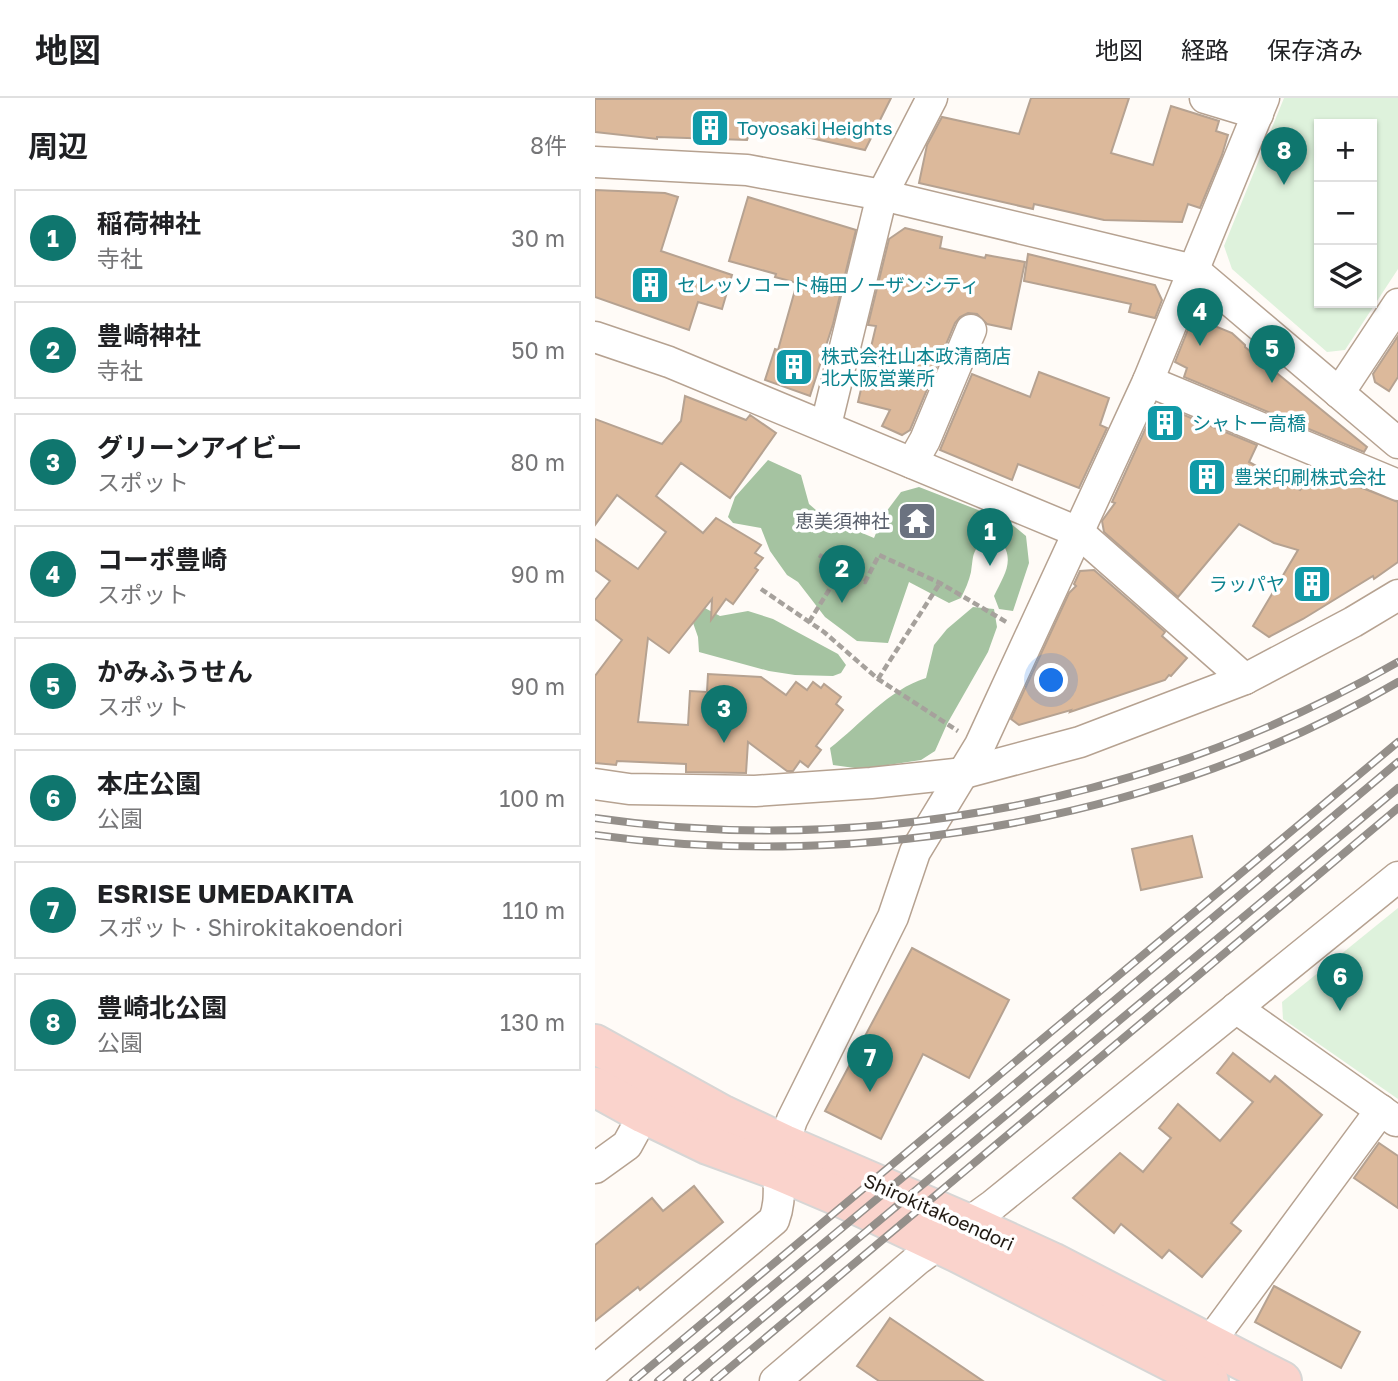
<!DOCTYPE html>
<html lang="ja">
<meta charset="utf-8">
<style>
:root{--surface:#fff;--page:#f6f6f6;--text:#202124;--muted:#757577;--line:#e0e0e0;--accent:#0f766e}
body{margin:0;font-family:"Golos Text","Noto Sans JP",sans-serif;background:var(--page);color:var(--text)}
.controls{position:absolute;right:21px;top:21px;display:grid;overflow:hidden;border-radius:0px;box-shadow:0 2px 5px #0004}
.controls button{width:63px;height:63px;display:grid;place-items:center;padding:0;border:0;border-bottom:2px solid var(--line);background:var(--surface);color:var(--text);font:35px sans-serif}
.you{position:absolute;left:457px;top:583px;width:24px;height:24px;margin:-18px;border:5px solid #fff;border-radius:50%;background:#1a73e8;box-shadow:0 0 0 10px #1a73e833}
.badge{display:grid;place-items:center;width:46px;height:46px;border-radius:50%;background:var(--accent);color:#fff;font-size:23px;font-weight:700}
.pin{position:absolute;translate:-50% -58px;filter:drop-shadow(0 2px 4px #0008)}
.pin::after{content:'';position:absolute;top:37px;width:24px;height:21px;background:inherit;clip-path:polygon(0 0,100% 0,50% 100%)}
.list{margin:0;padding:0;list-style:none}
h2{display:flex;justify-content:space-between;align-items:center;height:91px;margin:0;padding:0 28px;font-size:30px}
h2 small{font-size:23px;font-weight:400;color:var(--muted)}
.list li{display:grid;grid-template-columns:46px 1fr auto;gap:21px;align-items:center;box-sizing:border-box;height:98px;margin:0 14px 14px;padding:0 14px;border:2px solid var(--line);border-radius:0px}
.list b{display:block;font-size:26px;white-space:nowrap}
.list p{margin:0;font-size:23px;white-space:nowrap;color:var(--muted)}
.list em{font-size:23px;font-style:normal;color:var(--muted)}
.icon{flex:none;width:38px;height:38px;fill:none;stroke:currentColor;stroke-width:2;stroke-linecap:round;stroke-linejoin:round}
.map{position:relative;flex:none;width:803px;height:1283px;overflow:hidden}
header{display:flex;align-items:center;gap:42px;box-sizing:border-box;height:98px;padding:0 35px;background:var(--surface);border-bottom:2px solid var(--line)}
header strong{font-size:33px}
nav{display:flex;gap:38px;margin-inline-start:auto;font-size:24px}
main{display:flex}
aside{flex:1;background:var(--surface)}
.map>svg:first-child{display:block}
.green{fill:#def2dc;fill-rule:evenodd}
.forest{fill:#a5c3a1}
.building{fill:#dcb99b;stroke:#b6a291;stroke-width:2}
.lines{fill:none;stroke-linecap:round;stroke-linejoin:round}
.minor-casing{stroke:#b6a291;stroke-width:33}
.major-casing{stroke:#d7d6d5;stroke-width:42}
.path{stroke:#a6a19c;stroke-width:4.5;stroke-dasharray:7 3.5;stroke-linecap:butt}
.minor{stroke:#fff;stroke-width:30}
.major{stroke:#fad3cc;stroke-width:38}
.rail-casing{stroke:#948f8a;stroke-width:8}
.rail{stroke:#fff;stroke-width:5;stroke-dasharray:16;stroke-linecap:butt}
.labels{text-anchor:middle;stroke-width:7;stroke-linejoin:round;paint-order:stroke}
.culture-label{font-size:19px;fill:#0d838f;stroke:#fff;text-anchor:start}
.worship-label{font-size:19px;fill:#5b616d;stroke:#fff;text-anchor:end}
.street-label{font-size:19px;fill:#211a13;stroke:#fff}
</style>
<header>
<strong>地図</strong>
<nav><a>地図</a><a>経路</a><a>保存済み</a></nav>
</header>
<main>
<aside>
<h2>周辺<small>8件</small></h2>
<ul class="list">
<li><span class="badge">1</span><div><b>稲荷神社</b><p>寺社</p></div><em>30 m</em></li>
<li><span class="badge">2</span><div><b>豊崎神社</b><p>寺社</p></div><em>50 m</em></li>
<li><span class="badge">3</span><div><b>グリーンアイビー</b><p>スポット</p></div><em>80 m</em></li>
<li><span class="badge">4</span><div><b>コーポ豊崎</b><p>スポット</p></div><em>90 m</em></li>
<li><span class="badge">5</span><div><b>かみふうせん</b><p>スポット</p></div><em>90 m</em></li>
<li><span class="badge">6</span><div><b>本庄公園</b><p>公園</p></div><em>100 m</em></li>
<li><span class="badge">7</span><div><b>ESRISE UMEDAKITA</b><p>スポット · Shirokitakoendori</p></div><em>110 m</em></li>
<li><span class="badge">8</span><div><b>豊崎北公園</b><p>公園</p></div><em>130 m</em></li>
</ul>
</aside>
<div class="map">
<svg width="803" height="1283" viewBox="0 0 803 1283">
<rect width="100%" height="100%" fill="#fffbf7"/>
<!-- green -->
<g class="green">
<path d="M689 0H803V171L750 252 732 254 637 171 629 148ZM777 26V205H724V26Z"/>
<path d="M803 810V1001L688 921 687 904Z"/>
</g>
<!-- forest -->
<g class="forest">
<path d="M173 362 206 377 214 406 229 419 279 440 288 418 306 394 324 389 414 424 431 438 434 465 418 513 404 511 399 498C409 477 421 462 405 442L393 441C376 452 379 456 376 474 374 483 370 492 366 500L354 505 314 484 293 545 262 543 230 519 203 484 192 477 175 453 166 430 138 425 133 419 140 399Z"/>
<path d="M56 453 71 460 104 507 125 518 153 513 178 521 243 556 251 567 246 575 238 578 200 577 174 573 104 554 103 539 97 522 43 473Z"/>
<path d="M378 509 399 511 402 529 393 554 352 626 340 653 326 662 267 671 238 667 235 650C266 626 293 592 331 580L339 547 352 531Z"/>
</g>
<!-- building -->
<g class="building">
<path d="M296 0 270 52 157 27 152 42 62 39V41L0 34V1Z"/>
<path d="M436 0H534L516 55 558 67 576 8 624 23 621 33 633 37 627 57 605 110 593 106 587 124 509 122 439 106 438 111 324 85 332 47 347 19 424 36Z"/>
<path d="M0 92 70 95 83 99 66 153 137 177 127 211 103 204 94 232 0 199Z"/>
<path d="M153 99 261 132 238 226 215 298 170 282 180 251 183 252 202 185 180 179 181 176 134 163Z"/>
<path d="M310 130 347 139 345 150 390 160 391 157 430 164 416 231 392 226 382 216 373 215 365 219 360 225 315 332 307 337 287 328 295 312 263 304 281 228 273 227 294 141Z"/>
<path d="M433 156 560 187 567 202 560 220 534 214 536 206 429 183Z"/>
<path d="M598 219 637 235 650 247V249L772 349 769 354 589 279 592 270 580 264Z"/>
<path d="M803 238V279L794 293 780 284 778 276Z"/>
<path d="M444 274 514 300 505 327 512 330 484 390 423 366 417 382 345 352 377 276 435 299Z"/>
<path d="M90 298 151 322 155 317 181 335 135 400 86 365 61 398 108 435 121 420 166 447 160 455 168 460 160 470 163 472 138 506 131 501 116 522 117 501 74 555 53 540 43 624 93 627 95 593 112 594 113 576 166 579 191 597 201 584 212 592 218 584 226 590 229 586 246 599 241 606 248 612 221 648 226 652 213 669 205 663 198 673H192L153 644 151 675 91 674V666L22 663 21 667 0 665V578L27 542 0 521V502L15 483 0 472V441L43 471 71 434 22 397 0 427V321L67 346 86 323Z"/>
<path d="M572 310 662 347 654 364 705 392 719 371 803 404V464L779 481 778 478 708 521 674 539 658 528 703 452 679 445 644 426 583 499 509 434 507 423 520 405 517 404 558 314Z"/>
<path d="M499 472 570 534 567 538 592 560 576 578 574 577 570 582 475 614 476 612 424 627 416 621 474 495 481 488 479 486 485 473Z"/>
<path d="M597 738 607 779 546 792 537 751Z"/>
<path d="M317 850 414 902 374 980 328 956 286 1041 230 1013Z"/>
<path d="M638 955 675 984 680 978 727 1017 636 1125 646 1133 607 1179 574 1152 567 1160 526 1126 519 1135 478 1100 525 1055 548 1074 576 1040 564 1030 583 1006 625 1043 658 1004 622 975Z"/>
<path d="M784 1045 803 1058V1110L759 1080Z"/>
<path d="M99 1088 128 1124 45 1192 43 1189 0 1223V1147L57 1100 68 1113Z"/>
<path d="M679 1188 765 1234 746 1270 660 1224Z"/>
<path d="M295 1220 388 1283H284L262 1268Z"/>
</g>
<g class="lines">
<!-- minor casing -->
<g class="minor-casing">
<g id="minor">
<path d="M610 0 663 16"/>
<path d="M0 64 152 72 287 97 599 172 803 345"/>
<path d="M0 239 74 264 483 434 650 581"/>
<path d="M553 283 803 387"/>
<path d="M744 295 803 206"/>
<path d="M231 327 287 97 337 0"/>
<path d="M317 365 330 342 376 232"/>
<path d="M0 686 34 691 160 693 276 685 369 675 485 644 650 581 758 524 803 497"/>
<path d="M641 910 801 1023"/>
<path d="M0 1070 32 1047 49 1016"/>
<path d="M614 1245 786 1012"/>
<path d="M0 1272 179 1122C186 1103 183 1091 184 1072 186 1054 191 1039 197 1022L298 819 320 754 385 647 553 283 669 0"/>
<path d="M180 1283 322 1162 398 1107 803 779"/>
</g>
</g>
<!-- major casing -->
<g class="major-casing">
<g id="major">
<path d="M0 946 128 1017 189 1046 374 1126 457 1164 687 1283"/>
<path d="M0 989 49 1016 113 1047 184 1073 245 1099 363 1155 614 1283"/>
</g>
</g>
<!-- path -->
<g class="path">
<path d="M224 457 270 484 284 457 345 485 413 525"/>
<path d="M166 491 229 534 283 581 363 633"/>
<path d="M214 524 247 471"/>
<path d="M283 581 345 485"/>
</g>
<!-- minor -->
<use href="#minor" class="minor"/>
<!-- major -->
<use href="#major" class="major"/>
<!-- rail casing -->
<g class="rail-casing">
<g id="rail">
<path d="M0 720C276 760 562 702 803 564"/>
<path d="M0 737C268 774 569 721 803 584"/>
<path d="M38 1283 803 644"/>
<path d="M63 1283 414 991 803 664"/>
<path d="M92 1283 803 690"/>
<path d="M119 1283 803 710"/>
</g>
</g>
<!-- rail -->
<use href="#rail" class="rail"/>
</g>
<!-- icons -->
<defs>
<g id="building-square" transform="scale(2.0125)"><rect x="-9" y="-9" width="18" height="18" rx="4" fill="#0f9aa8" stroke="#fff"/><path d="M-4-6H4V6H1V3H-1V6H-4ZM-2.5-4.3h1.7v1.8h-1.7ZM.8-4.3h1.7v1.8H.8ZM-2.5-1h1.7V.8h-1.7ZM.8-1h1.7V.8H.8Z" fill="#fff"/></g>
<g id="temple-square" transform="scale(2.0125)"><rect x="-9" y="-9" width="18" height="18" rx="4" fill="#6b7280" stroke="#fff"/><path d="M0-6L5-2H3V0L6.5 2.5H4V6H1.5V3h-3V6H-4V2.5H-6.5L-3 0V-2H-5Z" fill="#fff"/></g>
</defs>
<g fill-rule="evenodd">
<use href="#building-square" x="115" y="30"/>
<use href="#building-square" x="55" y="187"/>
<use href="#building-square" x="199" y="269"/>
<use href="#building-square" x="570" y="325"/>
<use href="#building-square" x="612" y="379"/>
<use href="#temple-square" x="322" y="423"/>
<use href="#building-square" x="717" y="486"/>
</g>
<g class="labels">
<!-- culture labels -->
<g class="culture-label">
<text x="142" y="37">Toyosaki Heights</text>
<text x="82" y="194">セレッソコート梅田ノーザンシティ</text>
<text x="226" y="265">株式会社山本政清商店<tspan x="226" dy="22">北大阪営業所</tspan></text>
<text x="597" y="332">シャトー高橋</text>
<text x="639" y="386">豊栄印刷株式会社</text>
<text x="690" y="493" text-anchor="end">ラッパヤ</text>
</g>
<!-- worship labels -->
<g class="worship-label">
<text x="295" y="430">恵美須神社</text>
</g>
<!-- street labels -->
<g class="street-label">
<text transform="translate(344 1114) rotate(24)" y="7">Shirokitakoendori</text>
</g>
</g>
</svg>
<div class="controls">
<button>+</button>
<button>−</button>
<button><svg class="icon" aria-label="layers" viewBox="0 0 24 24"><path d="M12 4l9 5-9 5-9-5zM3 14l9 5 9-5"/></svg></button>
</div>
<div class="you"></div>
<div class="pin badge" style="left:395px;top:468px">1</div>
<div class="pin badge" style="left:247px;top:505px">2</div>
<div class="pin badge" style="left:129px;top:645px">3</div>
<div class="pin badge" style="left:605px;top:248px">4</div>
<div class="pin badge" style="left:677px;top:285px">5</div>
<div class="pin badge" style="left:745px;top:913px">6</div>
<div class="pin badge" style="left:275px;top:994px">7</div>
<div class="pin badge" style="left:689px;top:87px">8</div>
</div>
</main>
